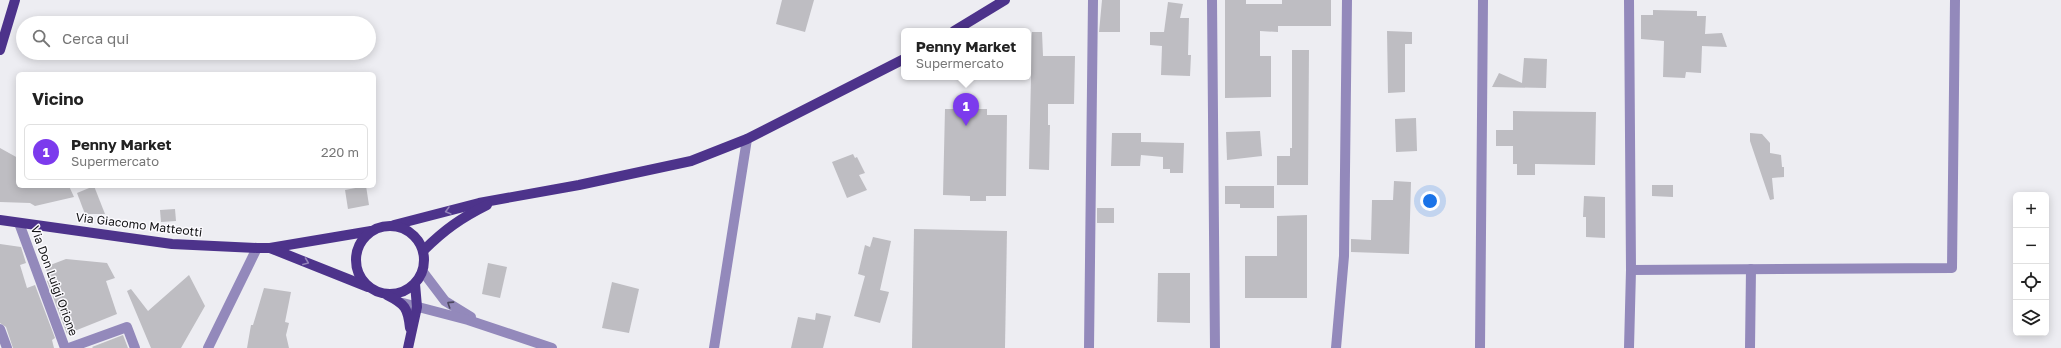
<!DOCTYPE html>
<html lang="it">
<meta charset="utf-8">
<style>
:root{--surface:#fff;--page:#f2f2f2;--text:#222;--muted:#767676;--line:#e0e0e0;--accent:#7c3aed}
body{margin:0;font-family:"Golos Text",sans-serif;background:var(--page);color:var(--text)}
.controls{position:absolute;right:12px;bottom:12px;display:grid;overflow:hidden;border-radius:6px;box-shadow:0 2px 10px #0003}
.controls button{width:36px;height:36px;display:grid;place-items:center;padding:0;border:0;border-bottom:1px solid var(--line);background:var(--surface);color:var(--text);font:20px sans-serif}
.you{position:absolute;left:1430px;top:201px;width:14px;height:14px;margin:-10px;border:3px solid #fff;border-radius:50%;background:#1a73e8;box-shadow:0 0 0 6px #1a73e833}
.badge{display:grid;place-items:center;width:26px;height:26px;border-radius:50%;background:var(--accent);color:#fff;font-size:13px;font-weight:700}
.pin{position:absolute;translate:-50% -33px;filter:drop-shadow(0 1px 2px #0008)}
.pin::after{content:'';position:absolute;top:21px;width:14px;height:12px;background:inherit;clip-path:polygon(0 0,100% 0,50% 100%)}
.popup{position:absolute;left:901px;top:28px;width:130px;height:52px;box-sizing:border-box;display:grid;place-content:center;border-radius:6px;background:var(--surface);filter:drop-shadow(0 1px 3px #0005);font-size:13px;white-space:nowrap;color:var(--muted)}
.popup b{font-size:15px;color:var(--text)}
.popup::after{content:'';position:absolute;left:50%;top:100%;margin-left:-8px;border:8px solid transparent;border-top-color:var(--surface)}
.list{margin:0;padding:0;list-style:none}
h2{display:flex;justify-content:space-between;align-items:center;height:52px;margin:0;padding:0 16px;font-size:17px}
h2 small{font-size:13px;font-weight:400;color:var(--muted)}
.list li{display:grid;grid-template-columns:26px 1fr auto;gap:12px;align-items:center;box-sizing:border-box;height:56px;margin:0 8px 8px;padding:0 8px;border:1px solid var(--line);border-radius:6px}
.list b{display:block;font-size:15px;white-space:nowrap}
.list p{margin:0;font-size:13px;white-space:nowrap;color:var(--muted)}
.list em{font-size:13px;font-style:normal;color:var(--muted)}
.icon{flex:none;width:22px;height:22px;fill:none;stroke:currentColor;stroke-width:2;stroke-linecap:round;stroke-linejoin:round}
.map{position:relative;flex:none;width:2061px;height:348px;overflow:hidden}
.search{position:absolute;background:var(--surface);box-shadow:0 2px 10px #0003;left:16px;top:16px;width:360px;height:44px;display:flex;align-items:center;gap:10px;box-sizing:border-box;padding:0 14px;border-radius:22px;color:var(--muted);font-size:15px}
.panel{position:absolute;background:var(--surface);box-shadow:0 2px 10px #0003;left:16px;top:72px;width:360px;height:116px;border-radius:6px}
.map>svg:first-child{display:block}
.building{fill:#bebdc2}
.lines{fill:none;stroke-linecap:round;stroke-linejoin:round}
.minor{stroke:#9389bb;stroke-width:10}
.major{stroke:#4d338b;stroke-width:10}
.oneway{stroke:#9383b9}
.oneway2{stroke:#4d4860}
.labels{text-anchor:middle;stroke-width:3;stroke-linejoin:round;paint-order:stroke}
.street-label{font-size:12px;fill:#131315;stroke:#fbfafe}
</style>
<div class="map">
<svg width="2061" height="348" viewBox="0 0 2061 348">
<rect width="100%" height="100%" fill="#ededf2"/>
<!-- building -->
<g class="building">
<path d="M782 0H814L805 32 776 24Z"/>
<path d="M1102 0H1120V32H1099Z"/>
<path d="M1225 0H1246V4H1282V0H1331V26H1278V32L1260 31V56H1271V97L1225 98Z"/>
<path d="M1168 2 1183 4 1180 18H1189L1188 55H1191L1190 76 1161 75 1162 46 1150 45V32H1164Z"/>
<path d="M1653 10 1697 11V16H1706L1705 34 1722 33 1727 47 1702 46 1701 73 1686 72 1685 78 1663 77 1664 41 1641 39V15H1653Z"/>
<path d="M1387 31 1412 32V44H1405V92L1388 93Z"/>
<path d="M1032 32H1042L1043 56H1075L1074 104H1048V125H1050L1049 170 1029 169Z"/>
<path d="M1292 50H1309L1308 185H1277V156H1290V148H1292Z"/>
<path d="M1524 58 1547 59 1546 88 1492 87 1499 73 1522 83Z"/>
<path d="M945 109H987V115H1007L1006 196H986V201H970V196L943 195Z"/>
<path d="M1513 111 1596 112 1595 165 1535 164V175H1517V164H1513V146H1496V130H1513Z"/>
<path d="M1416 118 1417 151 1396 152 1395 119Z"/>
<path d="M1260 131 1262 156 1227 160 1226 132Z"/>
<path d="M1112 133H1141V142L1184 143 1183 173H1170V169H1163V157L1141 155 1140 166H1111Z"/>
<path d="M1750 133 1762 134 1770 143V153L1781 155 1782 167H1784V177L1772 178 1774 199 1770 200 1750 141Z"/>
<path d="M0 148 18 158V186H69L74 197 35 206 30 203 0 202Z"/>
<path d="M853 154 855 158 857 157 865 173 859 175 867 190 847 198 832 162Z"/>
<path d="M1394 181 1411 182 1409 254 1351 252V239L1371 240 1372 200H1393Z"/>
<path d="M1652 185H1673V197L1652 196Z"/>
<path d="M94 186 105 214H85L77 193Z"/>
<path d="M366 186 369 205 348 209 345 190Z"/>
<path d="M1225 186H1274V208H1240V204H1225Z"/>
<path d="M1584 196 1605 197V238L1586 237V217H1583Z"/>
<rect x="1097" y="208" width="17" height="15"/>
<path d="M175 209 176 221 161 222 160 210Z"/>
<path d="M1307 215V298H1245V256H1277V216Z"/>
<path d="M914 229 1007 231 1005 348H912Z"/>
<path d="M873 237 891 241 880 290 889 292 880 323 854 316 865 276 858 274 865 245 870 247Z"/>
<path d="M0 244 21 247 26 263 20 265 27 288 35 285 55 338 52 340 54 348H13L6 327 0 323Z"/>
<path d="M66 259 107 263 115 278 106 281 117 314 67 334 47 281 50 280 45 267Z"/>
<path d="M488 263 507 267 500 298 482 294Z"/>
<path d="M1158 273H1190V323L1157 322Z"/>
<path d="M189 275 205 306 181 348H151L127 291 131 289 148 311Z"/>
<path d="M612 282 639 289 629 333 602 328Z"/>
<path d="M264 288 291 292 285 322 289 323 286 335 289 348H247L251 325H253Z"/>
<path d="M816 313 831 316 823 348H791L798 317 815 320Z"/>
<path d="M123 335 128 348H93L92 347Z"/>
</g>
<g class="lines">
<!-- minor -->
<g class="minor">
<path d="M1212 0 1215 348"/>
<path d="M1629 0 1631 270 1629 348"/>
<path d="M19 223 65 348"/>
<path d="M1631 270 1952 268 1955 0"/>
<path d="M423 272 445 301 471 317"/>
<path d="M403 303 468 320 552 348"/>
<path d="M0 329 7 348"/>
<path d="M69 348 127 327 135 348"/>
<path d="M208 348 257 248"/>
<path d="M714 348 747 139"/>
<path d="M1089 348 1093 0"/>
<path d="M1336 348 1344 256 1347 0"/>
<path d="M1480 348 1483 0"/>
<path d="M1750 348 1751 269"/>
</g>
<!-- major -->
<g class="major">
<path d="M954 31 1005 0"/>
<path d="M0 50 15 0"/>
<path d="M0 220 172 244 257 248H270L371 231"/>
<path d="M394 225 479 203 579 185 691 161 747 139 904 59"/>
<circle cx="390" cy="260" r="34"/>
<path d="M270 248 368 287"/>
<path d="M424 250C444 230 461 218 487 205"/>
<path d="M387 295C405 304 408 308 410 328"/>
<path d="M408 348 417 307 415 284"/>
</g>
</g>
<!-- one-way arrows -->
<defs><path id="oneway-chevron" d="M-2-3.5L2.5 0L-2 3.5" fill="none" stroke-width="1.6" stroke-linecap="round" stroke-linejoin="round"/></defs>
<g class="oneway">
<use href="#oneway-chevron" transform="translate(448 211) rotate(165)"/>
<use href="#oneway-chevron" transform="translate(306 262) rotate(22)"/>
</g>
<use class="oneway2" href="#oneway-chevron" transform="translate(450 304) rotate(-147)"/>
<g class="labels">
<!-- street labels -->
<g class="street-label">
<text transform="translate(139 225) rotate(7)" y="4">Via Giacomo Matteotti</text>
<text transform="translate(54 281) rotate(70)" y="4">Via Don Luigi Orione</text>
</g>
</g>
</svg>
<div class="controls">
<button>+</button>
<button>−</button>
<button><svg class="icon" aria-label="locate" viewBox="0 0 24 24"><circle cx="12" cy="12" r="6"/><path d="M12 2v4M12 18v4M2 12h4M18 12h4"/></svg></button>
<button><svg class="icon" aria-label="layers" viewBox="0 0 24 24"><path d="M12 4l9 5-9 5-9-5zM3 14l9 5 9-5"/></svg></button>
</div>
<div class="you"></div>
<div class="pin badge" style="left:966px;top:126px">1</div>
<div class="popup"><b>Penny Market</b>Supermercato</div>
<div class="search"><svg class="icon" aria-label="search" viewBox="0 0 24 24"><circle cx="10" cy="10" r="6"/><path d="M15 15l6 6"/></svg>Cerca qui</div>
<section class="panel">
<h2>Vicino<small></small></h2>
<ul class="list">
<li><span class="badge">1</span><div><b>Penny Market</b><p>Supermercato</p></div><em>220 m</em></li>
</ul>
</section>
</div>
